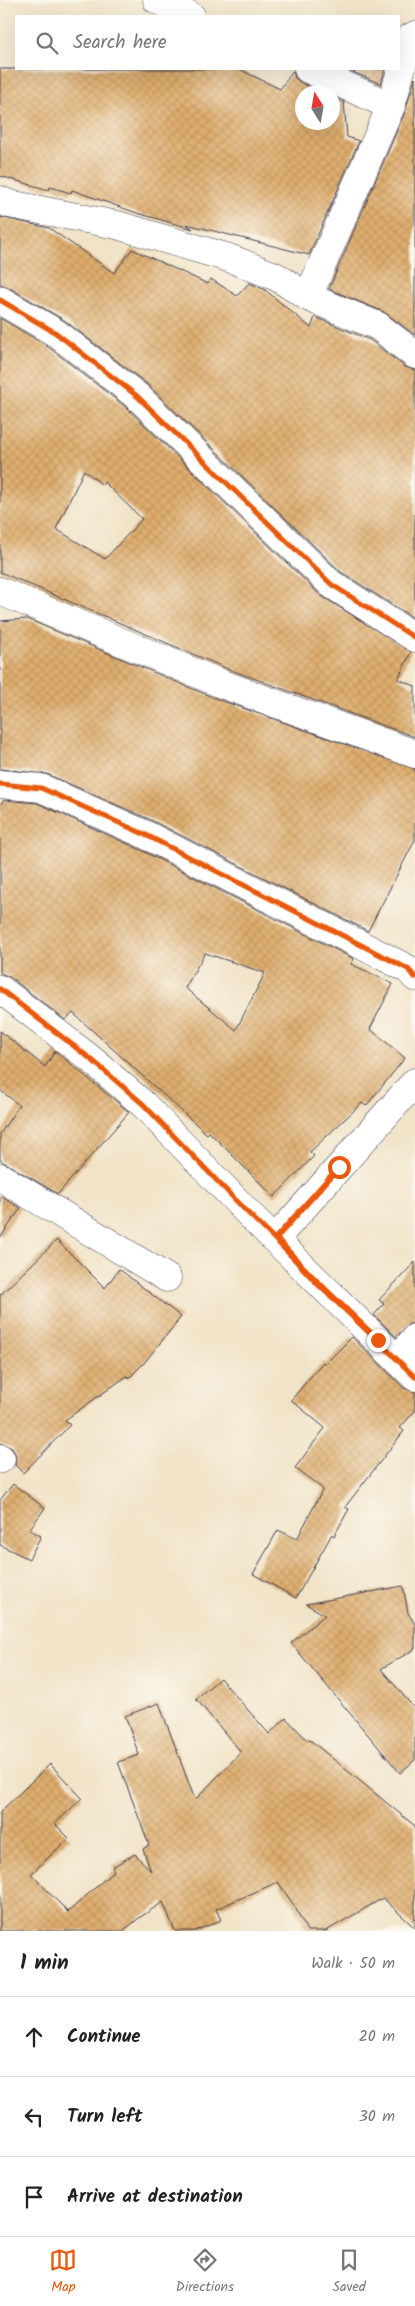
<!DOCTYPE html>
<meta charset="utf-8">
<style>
:root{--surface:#fff;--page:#f6f6f6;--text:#222;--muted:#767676;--line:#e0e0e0;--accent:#ea580c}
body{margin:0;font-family:Kalam,sans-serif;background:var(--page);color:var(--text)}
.compass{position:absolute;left:295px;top:85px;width:45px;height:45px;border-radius:50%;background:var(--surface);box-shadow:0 5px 20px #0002;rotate:349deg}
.stop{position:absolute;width:15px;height:15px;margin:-11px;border:4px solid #ea580c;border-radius:50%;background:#fff}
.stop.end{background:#ea580c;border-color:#fff;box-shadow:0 1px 5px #0008}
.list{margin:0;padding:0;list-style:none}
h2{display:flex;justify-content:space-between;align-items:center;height:65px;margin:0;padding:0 20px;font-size:21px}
h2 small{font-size:16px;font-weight:400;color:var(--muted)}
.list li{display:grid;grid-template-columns:32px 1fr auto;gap:15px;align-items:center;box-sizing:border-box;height:80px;padding:0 20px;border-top:1px solid var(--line)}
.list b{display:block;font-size:19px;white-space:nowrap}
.list em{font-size:16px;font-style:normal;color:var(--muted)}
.icon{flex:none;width:28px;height:28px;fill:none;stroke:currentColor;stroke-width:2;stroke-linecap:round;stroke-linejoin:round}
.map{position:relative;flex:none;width:415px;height:1931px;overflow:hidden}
.search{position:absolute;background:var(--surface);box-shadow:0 5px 20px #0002;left:15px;right:15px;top:15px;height:55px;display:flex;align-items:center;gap:12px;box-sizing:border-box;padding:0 18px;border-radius:0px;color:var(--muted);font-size:19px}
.sheet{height:305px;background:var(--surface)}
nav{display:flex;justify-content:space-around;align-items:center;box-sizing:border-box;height:70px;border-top:1px solid var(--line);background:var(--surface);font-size:14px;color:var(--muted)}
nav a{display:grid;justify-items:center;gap:2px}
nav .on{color:var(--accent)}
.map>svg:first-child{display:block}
.building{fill:url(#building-cross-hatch);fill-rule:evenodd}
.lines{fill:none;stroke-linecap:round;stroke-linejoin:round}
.minor-casing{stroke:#413f50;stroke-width:29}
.minor{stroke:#fff;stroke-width:28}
.cycleway-casing{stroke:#fbf7ec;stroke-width:8}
.cycleway{stroke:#e8590c;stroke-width:5}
.route{stroke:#ea580c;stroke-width:6}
</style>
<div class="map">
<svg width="415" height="1931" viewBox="0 0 415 1931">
<defs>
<pattern id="building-cross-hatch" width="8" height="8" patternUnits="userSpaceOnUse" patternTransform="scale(1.25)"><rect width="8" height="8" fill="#dfae6e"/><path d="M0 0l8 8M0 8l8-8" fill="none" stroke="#bf9560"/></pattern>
</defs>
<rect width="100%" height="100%" fill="#fbf7ec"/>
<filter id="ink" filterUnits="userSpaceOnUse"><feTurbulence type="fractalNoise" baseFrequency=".02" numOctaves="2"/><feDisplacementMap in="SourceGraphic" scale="10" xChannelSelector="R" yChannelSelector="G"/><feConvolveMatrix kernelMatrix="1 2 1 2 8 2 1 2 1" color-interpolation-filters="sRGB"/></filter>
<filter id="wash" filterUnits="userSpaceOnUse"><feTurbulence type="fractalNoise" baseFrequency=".0096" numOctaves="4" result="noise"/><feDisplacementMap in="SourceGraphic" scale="20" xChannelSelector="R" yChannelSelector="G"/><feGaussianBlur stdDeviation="1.12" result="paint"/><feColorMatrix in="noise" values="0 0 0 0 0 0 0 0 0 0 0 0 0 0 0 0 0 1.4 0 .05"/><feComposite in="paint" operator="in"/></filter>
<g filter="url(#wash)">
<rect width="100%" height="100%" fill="#f1e3c7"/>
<g id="blocks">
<!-- building -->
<g class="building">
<path d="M0 69H239L280 89 293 71 295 78 301 83 322 92H302V122H332V97L344 102 347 137 359 141 309 255 186 224 193 229 137 213 72 190 71 193 50 187 49 190 0 176Z"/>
<path d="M346 69H385L381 84Z"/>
<path d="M415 78V335L384 312 329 289 405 112Z"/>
<path d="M0 217 49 228 114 273 132 249 208 284 211 279 237 296 249 283 264 289 311 328 315 317 370 340 405 367 415 370V619L341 572 147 384 64 320 8 287 0 284Z"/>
<path d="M0 318 47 346 127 408 320 595 411 652 398 679 415 686V737L228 669 0 572ZM84 470 102 485 104 482 142 519 105 559 56 529Z"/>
<path d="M27 619 217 699 415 769V840L368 931 151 820 47 774 0 769V621Z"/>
<path d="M4 800 37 803 137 848 354 959 351 964 393 984 370 1029 405 1058 366 1106 362 1103 310 1152 314 1156 274 1197 209 1132 207 1134 73 1013 65 1020 10 977 0 973V805ZM205 953 265 973 236 1030 185 988Z"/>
<path d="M0 1031 45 1067 55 1051 129 1112 58 1194 0 1160V1134L19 1105 0 1090Z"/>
<path d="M0 1196 21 1208 0 1238Z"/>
<path d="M57 1240 105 1288 119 1269 181 1317 144 1363 129 1378 127 1376 65 1420 70 1425 23 1473 15 1465 16 1455 12 1448 0 1443V1295Z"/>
<path d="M415 1262V1323L409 1324 396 1337 374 1315 384 1304 379 1300Z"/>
<path d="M352 1337 404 1388 415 1392V1411L400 1428 404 1431 345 1507 349 1509 334 1536 332 1534 296 1598 253 1574 278 1530 297 1539 323 1489 295 1468 325 1428 291 1400 323 1362 325 1364Z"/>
<path d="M13 1484 45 1508 29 1530 41 1536 29 1559 0 1545V1500Z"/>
<path d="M403 1586 408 1613 415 1624V1649L381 1669 415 1709V1760L400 1773 291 1643 325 1615 306 1604Z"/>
<path d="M220 1678 269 1734 286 1718 308 1741 310 1740 415 1826V1928L383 1898 326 1931H307L295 1907 278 1882 216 1909 221 1920 195 1931H175L163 1902 139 1918 123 1931H0V1812L50 1764 82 1798 55 1824 69 1838 31 1874 68 1912 114 1871 112 1867 135 1854 151 1871 143 1849 149 1845 118 1762 139 1755 125 1716 159 1703 195 1800 241 1752 196 1699Z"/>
</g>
</g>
</g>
<g filter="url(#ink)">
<use href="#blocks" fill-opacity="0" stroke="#413f50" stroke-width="1"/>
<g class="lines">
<!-- minor casing -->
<g class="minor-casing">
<g id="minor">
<path d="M157 0 191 16"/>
<path d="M308 69 391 106"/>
<path d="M0 200 9 204 117 225 229 258 277 277 308 297 378 326 415 355"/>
<path d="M308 297 391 106 410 38 415 35"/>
<path d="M0 300 56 333 137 396 331 584 415 638"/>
<path d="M0 591 222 684 415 754"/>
<path d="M0 784 41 788 144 834 408 969 415 977"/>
<path d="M0 989 92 1060 143 1104 249 1214 415 1377"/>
<path d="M0 1177 167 1278"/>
<path d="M276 1238 415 1082"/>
<path d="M398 1360 415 1338"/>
<path d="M0 1458 1 1459"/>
</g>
</g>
<!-- minor -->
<use href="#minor" class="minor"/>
<!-- cycleway casing -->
<g class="cycleway-casing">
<g id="cycleway">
<path d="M0 300 56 333 137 396 331 584 415 638"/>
<path d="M0 784 41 788 144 834 408 969 415 977"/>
<path d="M0 989 92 1060 143 1104 249 1214 415 1377"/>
</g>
</g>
<!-- cycleway -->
<use href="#cycleway" class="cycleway"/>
</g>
</g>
<g class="lines" filter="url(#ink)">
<!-- route -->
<path class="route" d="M339 1167 276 1238 316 1282 378 1340"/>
</g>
</svg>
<svg class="compass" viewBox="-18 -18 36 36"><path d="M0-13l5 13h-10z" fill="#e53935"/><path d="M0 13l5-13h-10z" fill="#767676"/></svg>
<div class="stop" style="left:339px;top:1167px"></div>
<div class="stop end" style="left:378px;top:1340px"></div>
<div class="search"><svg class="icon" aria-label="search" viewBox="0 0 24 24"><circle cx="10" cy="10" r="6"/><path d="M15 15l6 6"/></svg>Search here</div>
</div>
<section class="sheet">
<h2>1 min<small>Walk · 50 m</small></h2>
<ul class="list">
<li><svg class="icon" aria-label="ahead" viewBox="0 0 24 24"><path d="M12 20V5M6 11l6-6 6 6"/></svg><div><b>Continue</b></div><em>20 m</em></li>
<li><svg class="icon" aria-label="left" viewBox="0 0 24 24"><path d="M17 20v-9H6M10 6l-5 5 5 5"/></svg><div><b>Turn left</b></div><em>30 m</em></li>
<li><svg class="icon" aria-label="arrive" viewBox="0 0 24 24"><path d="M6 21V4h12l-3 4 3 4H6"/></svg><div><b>Arrive at destination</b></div></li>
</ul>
</section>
<nav>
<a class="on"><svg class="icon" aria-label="map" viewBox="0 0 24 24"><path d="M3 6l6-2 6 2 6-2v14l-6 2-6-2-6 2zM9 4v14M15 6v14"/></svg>Map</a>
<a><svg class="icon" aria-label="directions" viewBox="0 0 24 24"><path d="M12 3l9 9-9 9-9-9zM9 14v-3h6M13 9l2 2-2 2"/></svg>Directions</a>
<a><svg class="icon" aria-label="saved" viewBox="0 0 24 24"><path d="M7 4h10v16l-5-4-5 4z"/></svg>Saved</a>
</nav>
